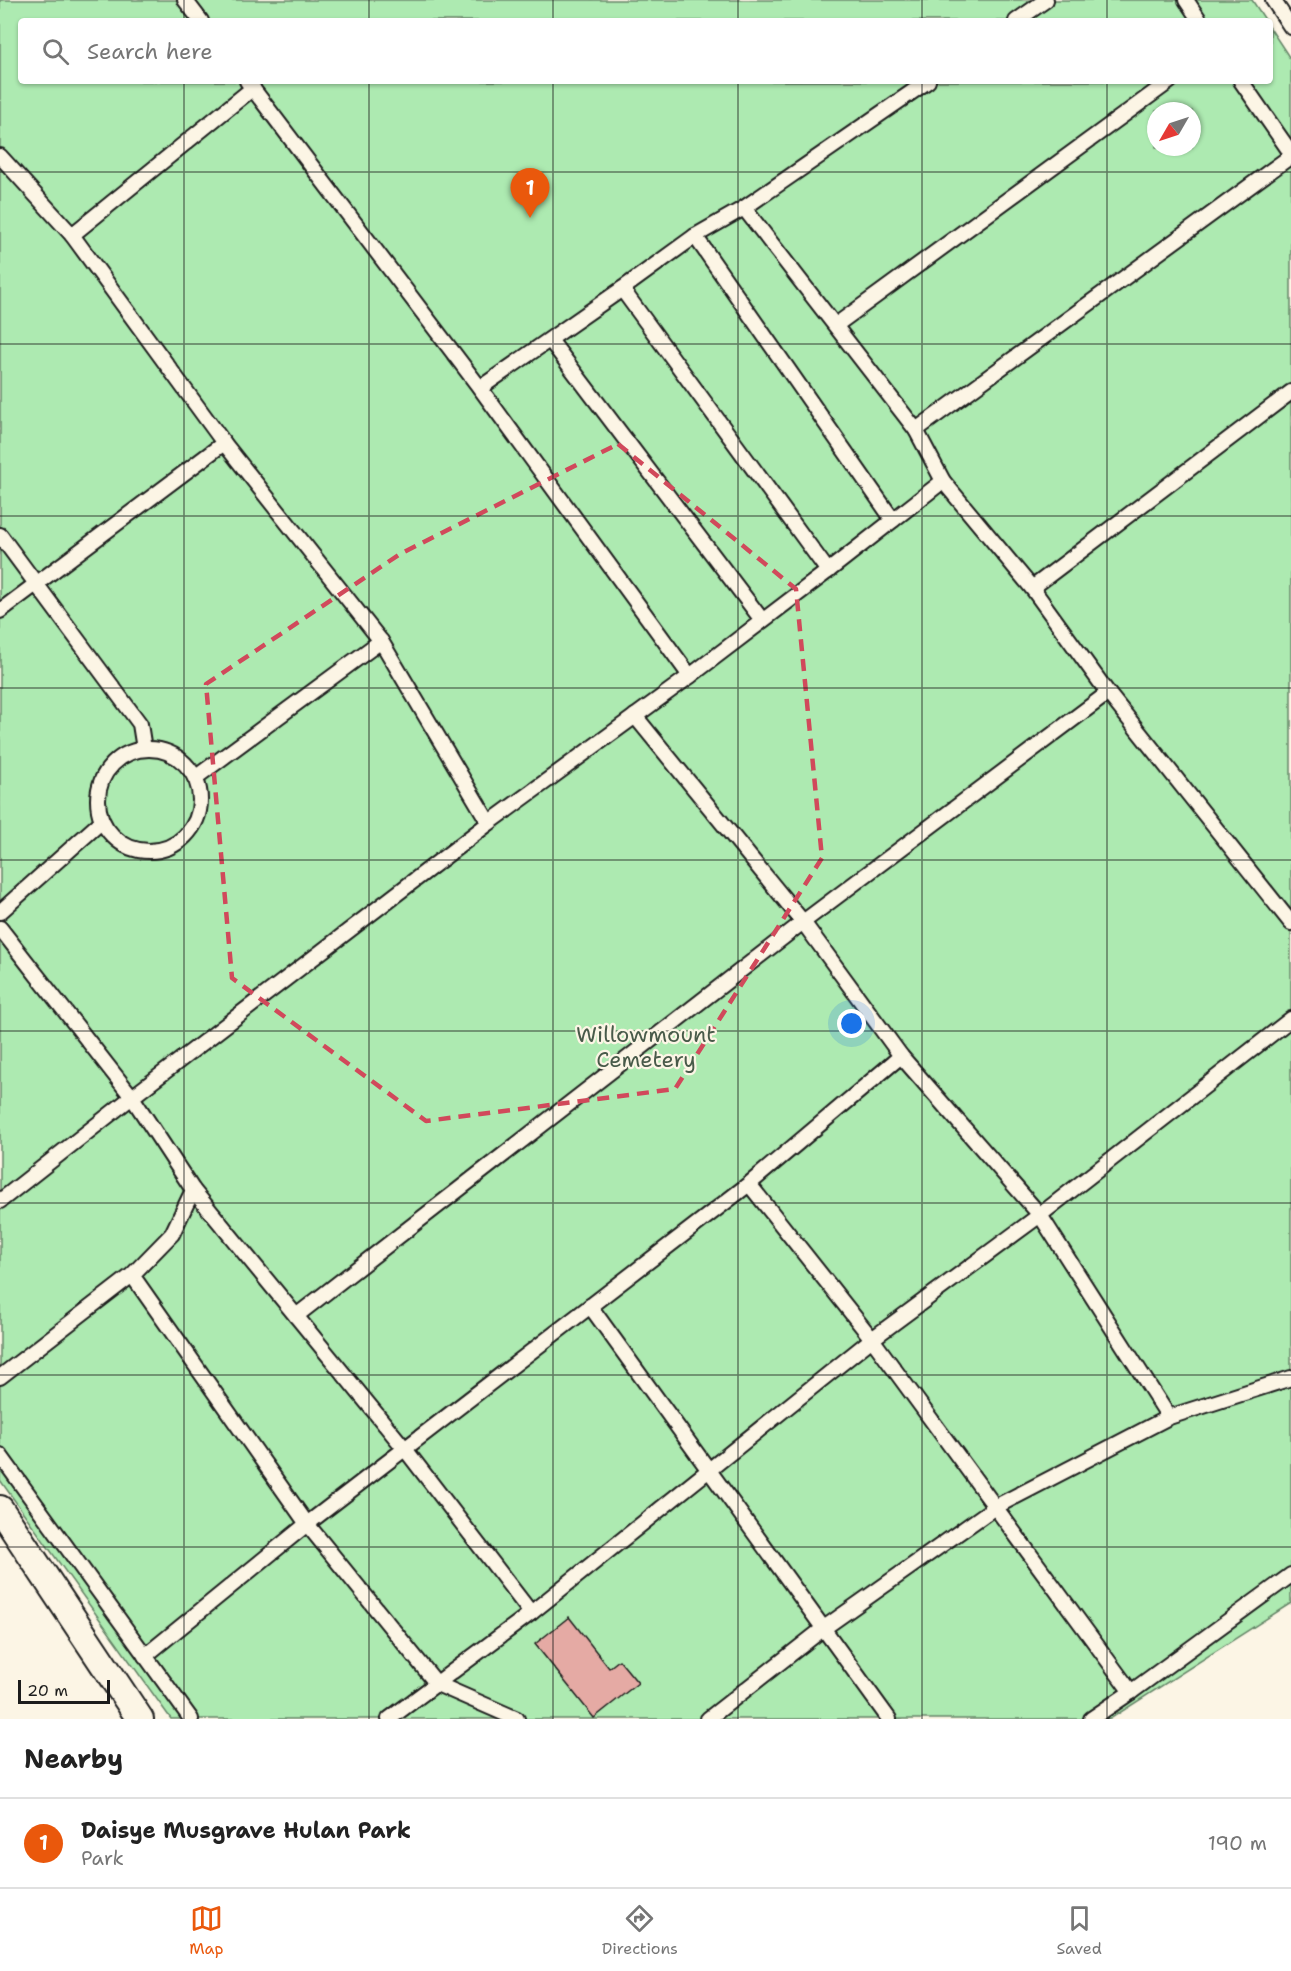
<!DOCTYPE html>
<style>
:root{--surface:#fff;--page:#f2f2f2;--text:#222;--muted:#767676;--line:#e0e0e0;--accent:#ea580c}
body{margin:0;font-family:"Shantell Sans",sans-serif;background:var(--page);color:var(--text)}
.compass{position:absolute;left:1147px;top:102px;width:54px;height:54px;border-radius:50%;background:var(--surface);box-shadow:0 2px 4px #0004;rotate:231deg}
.scale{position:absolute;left:18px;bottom:15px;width:92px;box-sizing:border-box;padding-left:6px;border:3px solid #1c1c1c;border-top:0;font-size:16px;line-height:21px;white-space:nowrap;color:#1c1c1c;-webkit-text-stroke:4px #fcf5e5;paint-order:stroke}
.you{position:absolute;left:852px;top:1024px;width:21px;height:21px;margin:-15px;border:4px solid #fff;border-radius:50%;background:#1a73e8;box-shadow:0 0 0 9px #1a73e833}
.badge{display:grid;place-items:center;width:39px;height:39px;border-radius:50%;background:var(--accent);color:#fff;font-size:20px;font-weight:700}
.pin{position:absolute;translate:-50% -50px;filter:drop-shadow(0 2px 3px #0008)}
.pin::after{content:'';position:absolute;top:32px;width:21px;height:18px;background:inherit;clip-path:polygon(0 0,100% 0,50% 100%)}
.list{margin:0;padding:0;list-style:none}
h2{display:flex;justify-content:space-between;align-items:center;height:78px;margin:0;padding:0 24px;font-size:26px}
h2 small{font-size:20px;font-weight:400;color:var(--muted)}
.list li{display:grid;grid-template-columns:39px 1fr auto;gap:18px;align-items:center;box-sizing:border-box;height:90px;padding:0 24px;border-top:2px solid var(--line)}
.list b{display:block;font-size:22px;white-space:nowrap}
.list p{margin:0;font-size:20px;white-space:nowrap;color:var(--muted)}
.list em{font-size:20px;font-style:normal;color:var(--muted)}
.icon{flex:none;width:33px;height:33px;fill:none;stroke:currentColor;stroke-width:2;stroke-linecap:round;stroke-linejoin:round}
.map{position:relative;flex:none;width:1291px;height:1719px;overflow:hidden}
.search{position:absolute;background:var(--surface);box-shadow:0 2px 4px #0004;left:18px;right:18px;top:18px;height:66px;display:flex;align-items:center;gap:15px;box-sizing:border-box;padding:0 21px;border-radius:6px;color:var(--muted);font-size:22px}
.sheet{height:168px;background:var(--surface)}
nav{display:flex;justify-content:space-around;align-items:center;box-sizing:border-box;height:84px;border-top:2px solid var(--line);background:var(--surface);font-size:16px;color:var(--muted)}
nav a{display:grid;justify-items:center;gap:3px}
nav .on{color:var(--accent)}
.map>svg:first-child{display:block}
.green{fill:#adeab1;stroke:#648366;stroke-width:1.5;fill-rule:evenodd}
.building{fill:#e5aaa4;stroke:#1c1c1c;stroke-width:1.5}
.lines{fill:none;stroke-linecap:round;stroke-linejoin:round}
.lane-casing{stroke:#1c1c1c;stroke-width:18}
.street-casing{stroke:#1c1c1c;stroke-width:30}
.lane{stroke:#fcf5e5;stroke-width:14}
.street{stroke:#fcf5e5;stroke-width:26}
.marked{fill:none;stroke:#d1495b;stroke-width:4.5;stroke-dasharray:12 8;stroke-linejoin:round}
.grid{fill:none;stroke:#1c1c1c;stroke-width:1.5;stroke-opacity:0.55}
.labels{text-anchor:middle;stroke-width:4.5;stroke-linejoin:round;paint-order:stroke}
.park-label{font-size:22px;fill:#485a49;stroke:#fcf5e5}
</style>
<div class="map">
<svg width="1291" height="1719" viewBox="0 0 1291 1719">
<rect width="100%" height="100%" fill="#fcf5e5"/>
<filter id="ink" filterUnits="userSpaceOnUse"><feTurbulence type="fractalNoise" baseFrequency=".0167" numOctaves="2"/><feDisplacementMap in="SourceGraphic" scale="12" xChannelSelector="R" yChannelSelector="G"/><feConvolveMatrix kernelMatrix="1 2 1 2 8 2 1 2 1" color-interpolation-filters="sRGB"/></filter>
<g filter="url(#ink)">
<!-- green -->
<path class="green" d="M0 0H1252L1266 21H21V81H1270V28L1291 60V1603L1110 1719H171L0 1480ZM1156 111H1192V147H1156Z"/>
<!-- building -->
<path class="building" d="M569 1617 609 1668 619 1660 638 1683 594 1718 535 1644Z"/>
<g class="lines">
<!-- lane casing -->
<g class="lane-casing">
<g id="lane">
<path d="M185 0 201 21"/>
<path d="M1186 0 1200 21"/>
<path d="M1273 0 1291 27"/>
<path d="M1016 21 1046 0"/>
<path d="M247 81 480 388 690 676"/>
<path d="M1241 81 1291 153"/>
<path d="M0 156 72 235 224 443 381 641 489 823"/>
<path d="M744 208 916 430 943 481 1032 588 1108 693 1291 923"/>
<path d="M72 235 253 88"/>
<path d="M695 236 893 520"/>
<path d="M622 289 828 571"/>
<path d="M836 325 1170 81"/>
<path d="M550 340 762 620"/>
<path d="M480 388 622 289 695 236 744 208 928 81"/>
<path d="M916 430 1291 156"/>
<path d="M0 535 140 724 144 749"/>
<path d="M1032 588 1291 392"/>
<path d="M0 611 224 443"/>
<path d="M635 716 803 922 901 1056 1040 1215 1169 1417"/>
<circle cx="149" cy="800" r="51"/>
<path d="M195 778 381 641"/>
<path d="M0 912 102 821"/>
<path d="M0 928 132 1097 193 1190 405 1449 531 1613"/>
<path d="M749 1184 872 1339 1131 1692"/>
<path d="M0 1201 132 1097 489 823 690 676 828 571 943 481"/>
<path d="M132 1275 307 1524 437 1684 517 1719"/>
<path d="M590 1306 889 1719"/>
<path d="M296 1316 803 922 1108 693"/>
<path d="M0 1377 132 1275 172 1234 193 1190"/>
<path d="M0 1455 191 1719"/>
<path d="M145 1656 307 1524 749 1184 901 1056"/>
<path d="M389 1719 531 1613 872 1339 1040 1215 1291 1019"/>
<path d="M708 1719 824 1628 995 1507 1169 1417 1291 1378"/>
<path d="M1091 1719 1131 1692 1291 1575"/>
</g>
</g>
<!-- street casing -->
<g class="street-casing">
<path id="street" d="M0 1509 140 1719"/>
</g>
<!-- lane -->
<use href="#lane" class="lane"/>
<!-- street -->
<use href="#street" class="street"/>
</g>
</g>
<!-- marked area -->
<path class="marked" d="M618 444 796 589 822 858 675 1089 426 1121 232 978 206 684 400 554Z"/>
<!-- grid -->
<path class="grid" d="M184 0V21M369 0V21M553 0V21M738 0V21M922 0V21M1107 0V21M184 81V1719M369 81V1719M553 81V1719M738 81V1719M922 81V1719M1107 81V1719M0 172H1291M0 344H1291M0 516H1291M0 688H1291M0 860H1291M0 1031H1291M0 1203H1291M0 1375H1291M0 1547H1291"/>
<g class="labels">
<!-- park labels -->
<g class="park-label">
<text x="646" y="1042">Willowmount<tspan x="646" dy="25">Cemetery</tspan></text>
</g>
</g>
</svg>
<svg class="compass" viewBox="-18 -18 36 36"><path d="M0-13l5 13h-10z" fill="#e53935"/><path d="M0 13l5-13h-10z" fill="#767676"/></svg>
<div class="scale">20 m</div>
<div class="you"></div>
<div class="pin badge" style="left:530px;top:218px">1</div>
<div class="search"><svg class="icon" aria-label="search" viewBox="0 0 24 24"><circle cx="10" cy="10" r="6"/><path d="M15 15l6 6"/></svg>Search here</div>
</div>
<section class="sheet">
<h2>Nearby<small></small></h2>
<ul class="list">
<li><span class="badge">1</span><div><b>Daisye Musgrave Hulan Park</b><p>Park</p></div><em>190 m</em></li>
</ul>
</section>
<nav>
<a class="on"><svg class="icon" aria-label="map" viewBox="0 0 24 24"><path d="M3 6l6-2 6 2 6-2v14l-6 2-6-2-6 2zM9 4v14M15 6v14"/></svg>Map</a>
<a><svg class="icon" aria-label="directions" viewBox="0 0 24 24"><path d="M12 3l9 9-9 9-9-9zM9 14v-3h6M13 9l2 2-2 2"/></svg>Directions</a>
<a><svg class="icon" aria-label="saved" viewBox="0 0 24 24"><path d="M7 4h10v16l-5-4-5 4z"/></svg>Saved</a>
</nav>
